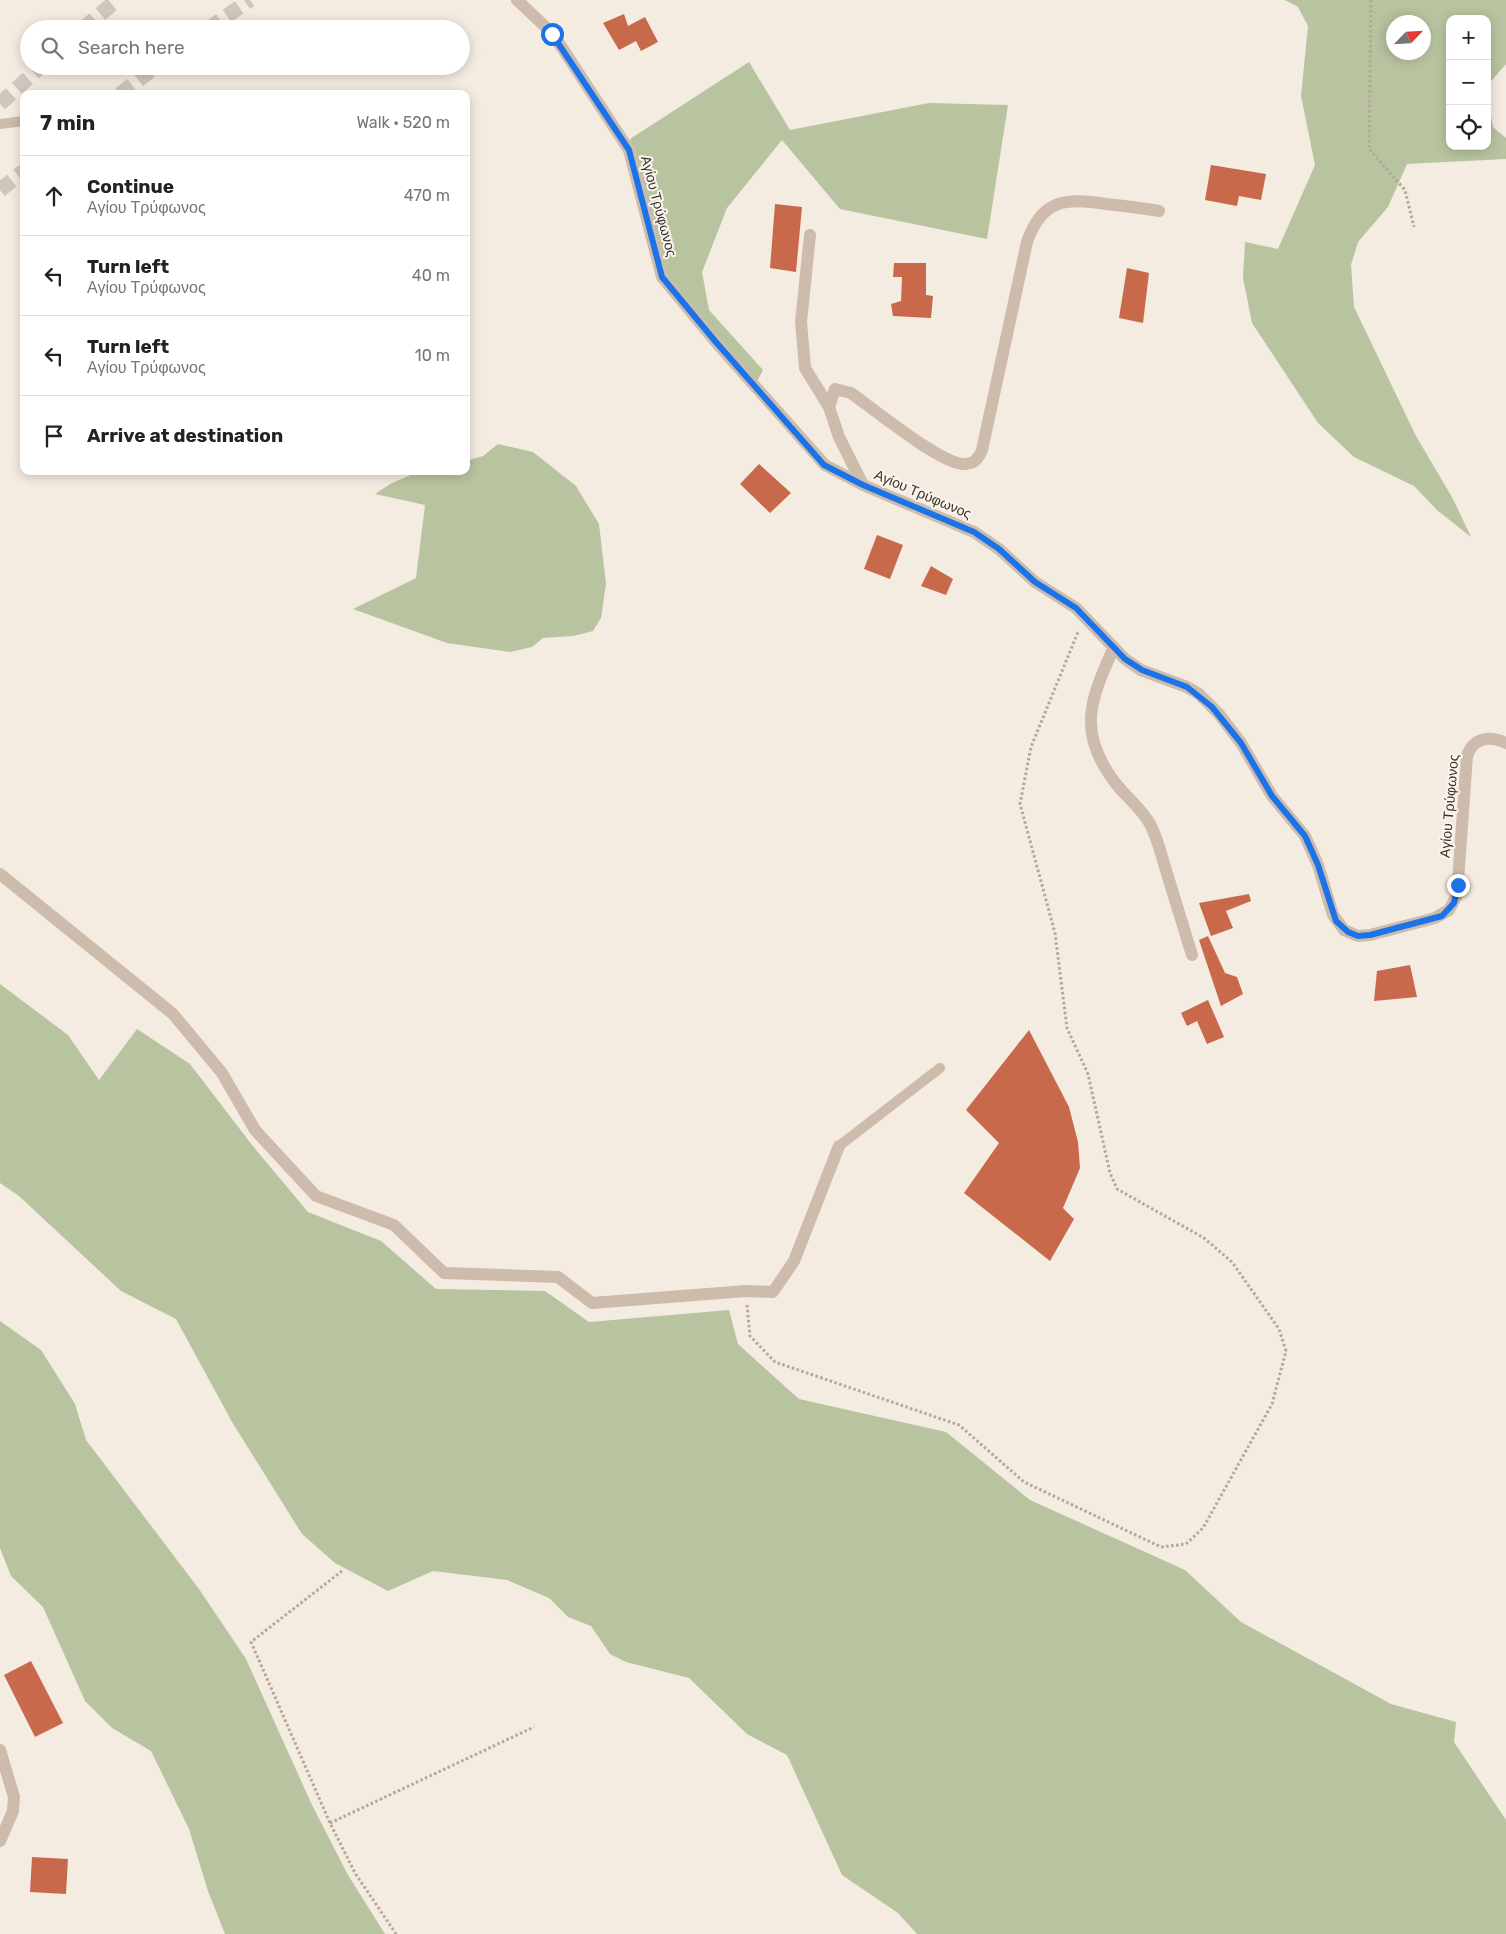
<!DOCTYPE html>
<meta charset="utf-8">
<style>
:root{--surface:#fff;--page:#f2f2f2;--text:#222;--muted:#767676;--line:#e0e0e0}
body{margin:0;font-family:Rubik,sans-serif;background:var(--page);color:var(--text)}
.controls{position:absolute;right:15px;top:15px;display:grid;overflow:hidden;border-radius:10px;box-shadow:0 2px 12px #0003}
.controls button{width:45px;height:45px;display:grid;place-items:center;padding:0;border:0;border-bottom:1px solid var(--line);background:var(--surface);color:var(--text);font:25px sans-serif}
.compass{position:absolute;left:1386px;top:15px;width:45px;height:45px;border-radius:50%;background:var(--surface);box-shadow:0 2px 12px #0003;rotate:65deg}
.stop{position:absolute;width:15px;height:15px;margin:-11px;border:4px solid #1a73e8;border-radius:50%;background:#fff}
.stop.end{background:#1a73e8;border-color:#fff;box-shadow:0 1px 5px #0008}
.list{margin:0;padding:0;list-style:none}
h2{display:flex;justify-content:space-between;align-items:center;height:65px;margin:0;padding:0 20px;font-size:21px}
h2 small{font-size:16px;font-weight:400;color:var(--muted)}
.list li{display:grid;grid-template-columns:32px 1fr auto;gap:15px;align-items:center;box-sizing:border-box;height:80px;padding:0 20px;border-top:1px solid var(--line)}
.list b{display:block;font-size:19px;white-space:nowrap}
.list p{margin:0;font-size:16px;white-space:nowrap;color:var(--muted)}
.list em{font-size:16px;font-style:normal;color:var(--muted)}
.icon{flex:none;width:28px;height:28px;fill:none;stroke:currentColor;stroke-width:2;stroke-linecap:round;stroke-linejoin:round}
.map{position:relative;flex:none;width:1506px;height:1934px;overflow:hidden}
.search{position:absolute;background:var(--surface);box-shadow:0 2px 12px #0003;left:20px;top:20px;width:450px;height:55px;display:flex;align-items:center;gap:12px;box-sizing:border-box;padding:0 18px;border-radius:28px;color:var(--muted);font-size:19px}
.panel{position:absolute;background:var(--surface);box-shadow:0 2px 12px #0003;left:20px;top:90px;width:450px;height:385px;border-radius:10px}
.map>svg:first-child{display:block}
.green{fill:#b8c4a0;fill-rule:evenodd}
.building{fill:#c8694b}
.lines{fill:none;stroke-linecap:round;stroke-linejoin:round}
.motorway-tunnel{stroke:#cfc6bd;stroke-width:15;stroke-dasharray:15 8;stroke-linecap:butt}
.path{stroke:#b9a596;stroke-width:3;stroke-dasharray:2.5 2.5;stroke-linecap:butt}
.service{stroke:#cdbbac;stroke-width:10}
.minor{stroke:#cdbbac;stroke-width:12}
.route{stroke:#1a73e8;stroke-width:6}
.labels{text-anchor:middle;stroke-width:4;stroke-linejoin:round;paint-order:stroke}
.street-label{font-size:14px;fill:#3b302b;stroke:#fbf5ee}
</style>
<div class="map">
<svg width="1506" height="1934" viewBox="0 0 1506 1934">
<rect width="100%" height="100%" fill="#f4ebe1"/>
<!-- green -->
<g class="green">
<path d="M1285 0H1506V64L1487 86V19H1450V146H1487V96L1493 127 1506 138V159L1407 164 1388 207 1358 242 1351 265 1354 307 1416 436 1453 499 1471 537 1437 510 1414 486 1354 457 1318 423 1252 323 1243 278 1245 242 1278 249 1315 165 1301 96 1308 26 1298 7ZM1424 22V52H1394V22Z"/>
<path d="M749 62 790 130 929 103 1008 105 987 239 840 209 782 140 727 208 702 272 709 310 763 370 756 383 666 275 630 139Z"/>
<path d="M498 444 533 452 576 486 599 524 606 584 601 618 593 631 573 636 543 638 532 647 510 652 447 643 353 609 416 578 425 505 375 494 390 484 420 471H466V461L483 456Z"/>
<path d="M0 984 68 1035 99 1080 137 1029 190 1064 252 1145 308 1212 381 1241 436 1289 545 1291 589 1322 729 1310 738 1344 799 1399 946 1432 1030 1500 1185 1570 1241 1622 1391 1704 1456 1722 1454 1742 1506 1820V1934H917L898 1913 842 1875 787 1755 747 1734 689 1678 626 1662 610 1654 591 1626 568 1617 549 1598 507 1580 433 1571 388 1591 335 1563 302 1534 232 1422 176 1319 121 1291 19 1196 0 1183Z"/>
<path d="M0 1321 41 1350 75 1404 86 1440 199 1589 246 1659 312 1805 348 1875 385 1934H225L208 1891 189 1829 151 1751 112 1728 85 1701 43 1607 11 1576 0 1548Z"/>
</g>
<!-- building -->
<g class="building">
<path d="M624 14 628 26 645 17 658 42 641 51 636 41 619 50 603 23Z"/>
<path d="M1211 165 1266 174 1261 200 1239 196 1237 206 1205 200Z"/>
<path d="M775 204 802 207 796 272 770 268Z"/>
<path d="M894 263H926V295L933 296 931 318 893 316 891 304 901 301 902 277H893Z"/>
<path d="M1127 268 1149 273 1143 323 1119 318Z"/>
<path d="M759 464 791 493 770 513 740 484Z"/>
<path d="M877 535 903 545 890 579 864 569Z"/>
<path d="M931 566 953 579 946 595 921 586Z"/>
<path d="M1249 894 1251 901 1226 911 1233 928 1211 936 1199 903Z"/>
<path d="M1208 936 1225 973 1237 977 1243 994 1221 1006 1199 940Z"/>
<path d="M1410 965 1417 997 1374 1001 1377 971Z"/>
<path d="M1208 1000 1224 1037 1207 1044 1197 1021 1187 1026 1181 1013Z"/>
<path d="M1029 1030 1069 1107 1078 1142 1080 1168 1063 1208 1074 1219 1050 1261 964 1193 999 1143 966 1110Z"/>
<path d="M31 1661 63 1723 35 1737 4 1675Z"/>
<path d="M32 1857 68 1859 66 1894 30 1892Z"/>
</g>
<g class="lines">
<!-- motorway-tunnel -->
<g class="motorway-tunnel">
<path d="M83 29 117 0"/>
<path d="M208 29 250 0"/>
<path d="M120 94 157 66"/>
<path d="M0 104 41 66"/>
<path d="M0 190 24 171"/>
</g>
<!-- path -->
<g class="path">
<path d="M1371 0 1369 149 1405 190 1414 227"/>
<path d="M747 1305 750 1336 775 1362 959 1425 1024 1482 1161 1547 1186 1544 1203 1528 1272 1404 1286 1351 1279 1329 1232 1262 1204 1238 1117 1189 1110 1173 1088 1074 1067 1028 1055 933 1020 804 1031 747 1078 632"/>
<path d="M342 1571 251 1642 330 1823 355 1873 396 1934"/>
<path d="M330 1823 534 1727"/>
</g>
<!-- service -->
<g class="service">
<path d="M0 124 24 121"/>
<path d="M839 1146 940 1068"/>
</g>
<!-- minor -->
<g class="minor">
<path d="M517 0 553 34 629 150 662 277 715 341 825 465 863 485 974 532 999 549 1035 582 1076 608 1125 659 1141 670 1187 687 1199 694 1219 714 1241 743 1272 796 1305 836 1318 865 1333 915 1344 930 1358 936 1370 935 1435 918 1449 910 1457 895 1467 756C1473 738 1489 735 1506 743"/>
<path d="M810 235 801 322 805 368 829 407"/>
<path d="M863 485 839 437 829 407 835 389 851 393C872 408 943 466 965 464 974 464 979 458 982 450L1027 242C1042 199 1065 198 1106 204 1124 206 1141 208 1159 211"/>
<path d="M1113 649C1092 697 1077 729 1111 777 1122 794 1140 806 1150 824 1157 837 1161 853 1165 867 1174 896 1183 926 1192 955"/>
<path d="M0 874 173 1014 222 1073 255 1130 316 1196 394 1225 444 1273 558 1277 592 1303 746 1291 773 1292 794 1261 839 1146"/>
<path d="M0 1750 14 1797 13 1811 0 1841"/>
</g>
</g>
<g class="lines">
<!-- route -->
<path class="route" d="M552 34 629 150 662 277 715 341 824 465 863 485 974 532 999 549 1035 582 1076 608 1125 659 1142 670 1187 687 1212 707 1241 743 1272 796 1305 836 1318 865 1336 921 1348 932 1358 936 1370 935 1442 916 1454 903 1458 885"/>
</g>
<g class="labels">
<!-- street labels -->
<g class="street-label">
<text transform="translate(659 206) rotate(75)" y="5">Αγίου Τρύφωνος</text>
<text transform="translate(923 494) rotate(23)" y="5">Αγίου Τρύφωνος</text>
<text transform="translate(1449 806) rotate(-85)" y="5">Αγίου Τρύφωνος</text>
</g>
</g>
</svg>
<div class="controls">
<button>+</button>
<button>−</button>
<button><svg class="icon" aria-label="locate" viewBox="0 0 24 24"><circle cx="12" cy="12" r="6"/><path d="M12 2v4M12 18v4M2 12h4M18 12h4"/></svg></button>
</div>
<svg class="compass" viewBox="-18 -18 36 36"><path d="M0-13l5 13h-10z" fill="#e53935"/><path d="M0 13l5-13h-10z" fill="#767676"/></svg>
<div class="stop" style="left:552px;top:34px"></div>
<div class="stop end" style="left:1458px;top:885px"></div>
<div class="search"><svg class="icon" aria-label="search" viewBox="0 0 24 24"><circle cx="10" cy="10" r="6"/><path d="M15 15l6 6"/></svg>Search here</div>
<section class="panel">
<h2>7 min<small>Walk · 520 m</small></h2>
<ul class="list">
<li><svg class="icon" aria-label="ahead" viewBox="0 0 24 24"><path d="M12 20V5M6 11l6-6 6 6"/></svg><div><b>Continue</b><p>Αγίου Τρύφωνος</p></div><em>470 m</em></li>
<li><svg class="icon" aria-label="left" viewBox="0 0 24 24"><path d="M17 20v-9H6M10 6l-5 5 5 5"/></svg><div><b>Turn left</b><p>Αγίου Τρύφωνος</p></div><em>40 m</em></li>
<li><svg class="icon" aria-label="left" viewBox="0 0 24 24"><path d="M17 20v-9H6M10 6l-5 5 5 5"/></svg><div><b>Turn left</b><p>Αγίου Τρύφωνος</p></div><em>10 m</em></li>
<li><svg class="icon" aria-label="arrive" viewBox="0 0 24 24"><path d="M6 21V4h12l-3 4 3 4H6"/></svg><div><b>Arrive at destination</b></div></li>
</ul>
</section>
</div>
